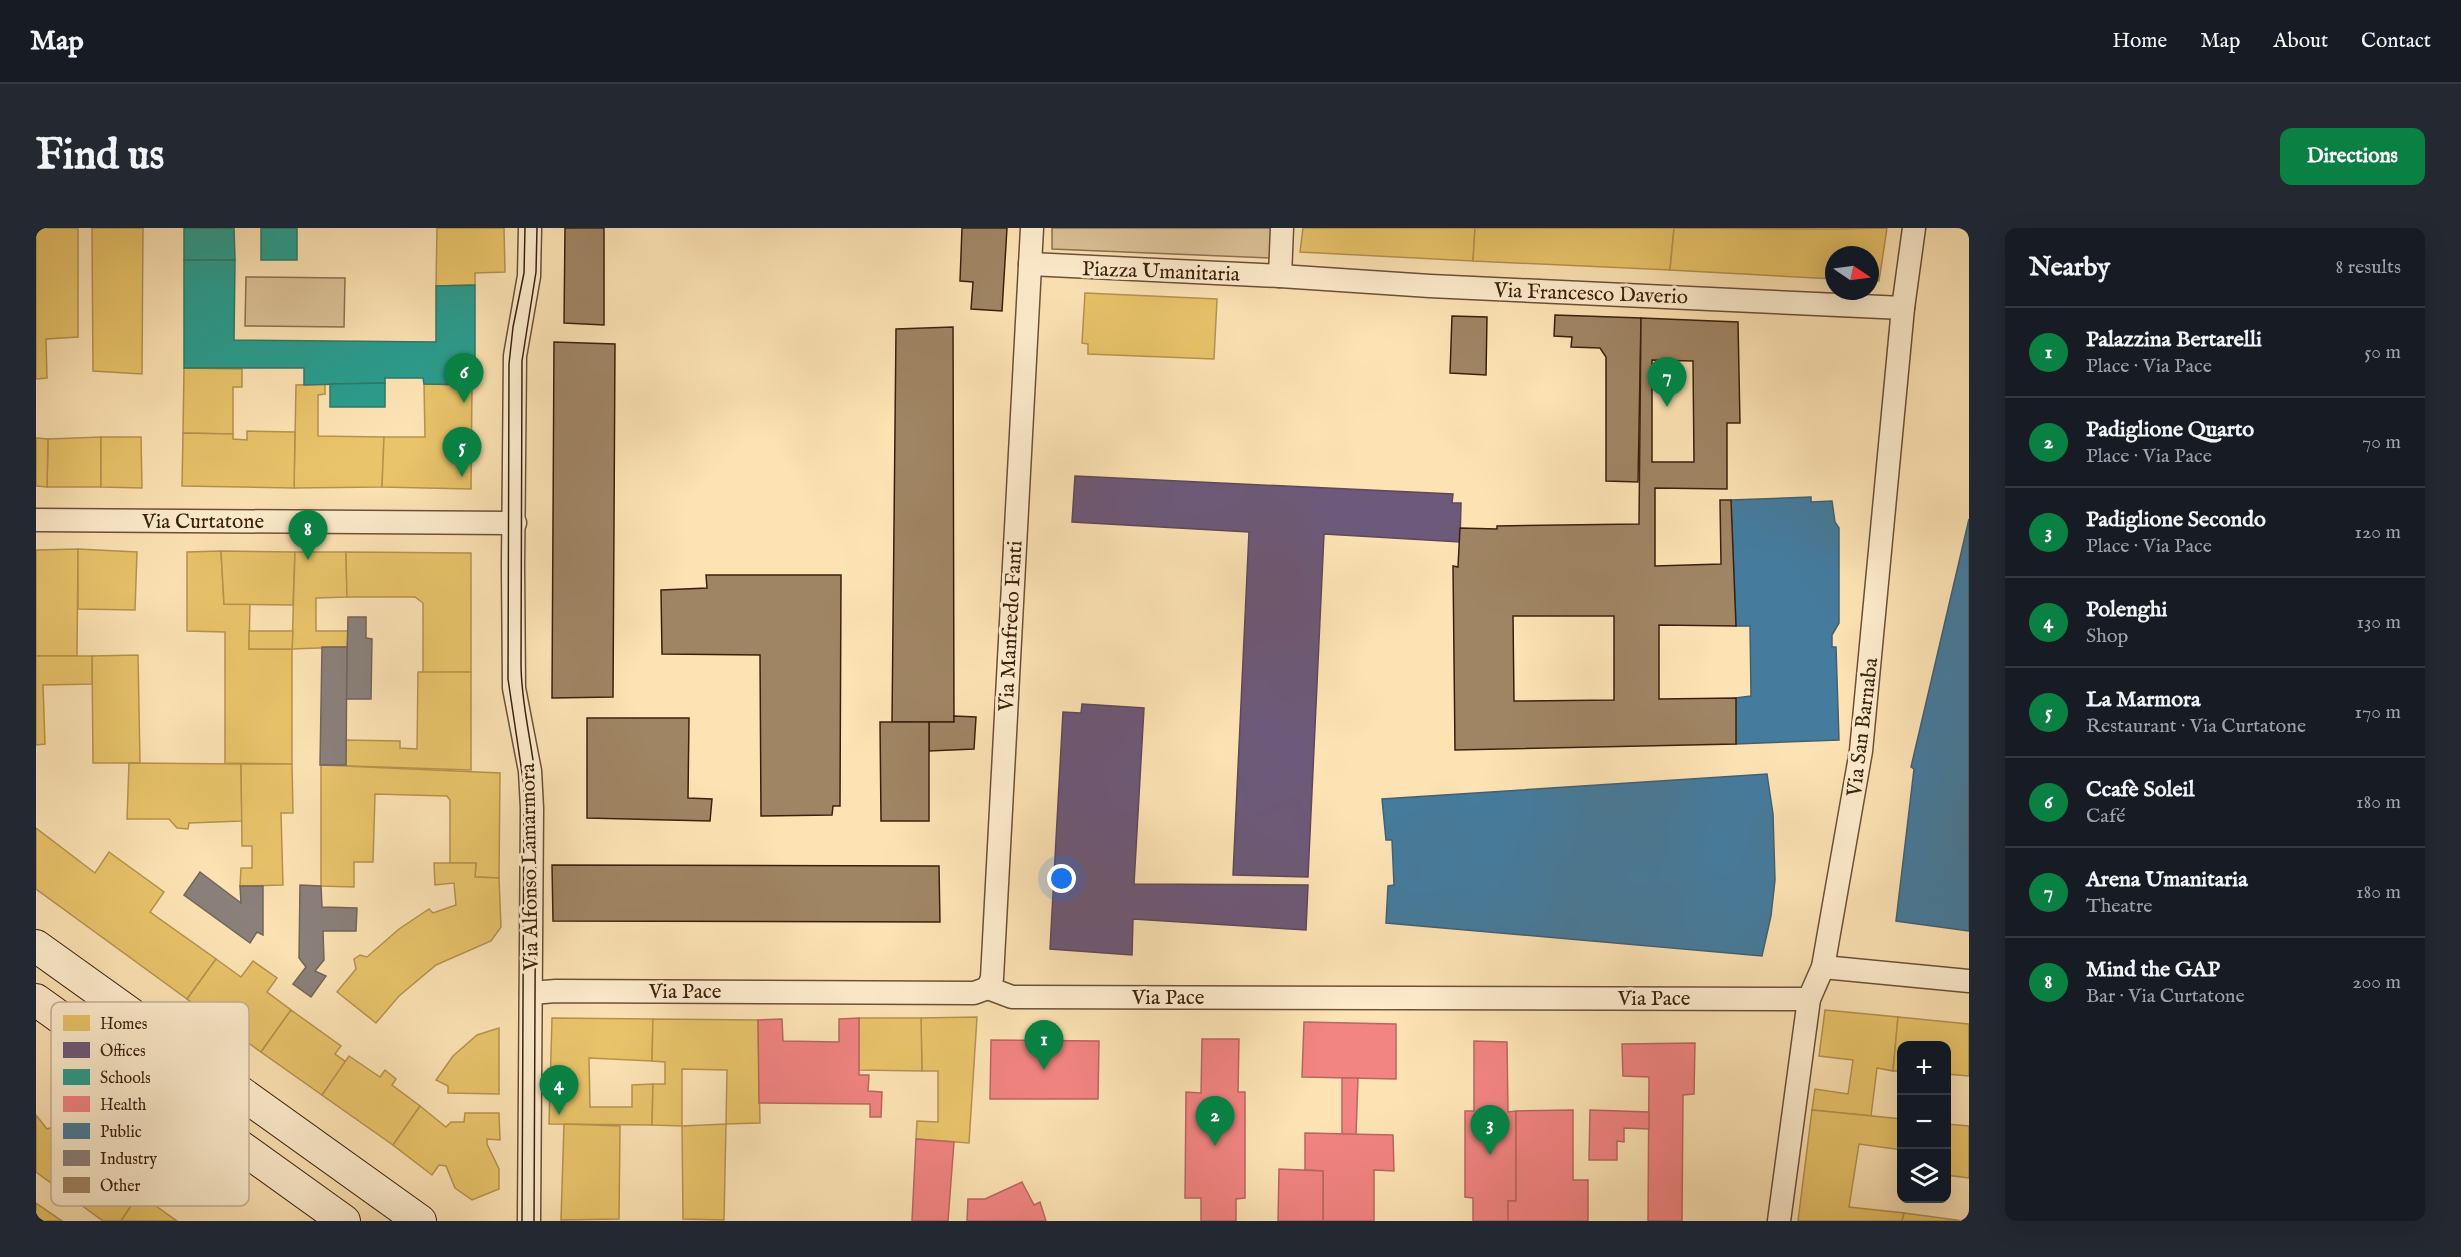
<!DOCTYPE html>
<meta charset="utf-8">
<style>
:root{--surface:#171b24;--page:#242831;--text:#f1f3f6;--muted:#9ea1a6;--line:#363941;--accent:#0b8043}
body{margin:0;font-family:"IM FELL English",serif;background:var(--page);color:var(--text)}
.controls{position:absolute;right:18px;bottom:18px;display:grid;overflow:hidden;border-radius:12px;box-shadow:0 6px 24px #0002}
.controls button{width:54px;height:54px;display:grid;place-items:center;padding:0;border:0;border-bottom:2px solid var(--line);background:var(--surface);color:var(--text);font:30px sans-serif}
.compass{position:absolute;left:1789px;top:18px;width:54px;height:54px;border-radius:50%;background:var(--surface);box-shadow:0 6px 24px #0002;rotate:103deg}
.you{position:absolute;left:1026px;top:651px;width:21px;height:21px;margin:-15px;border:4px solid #fff;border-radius:50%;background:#1a73e8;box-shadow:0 0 0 9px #1a73e833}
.badge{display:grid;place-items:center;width:39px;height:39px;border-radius:50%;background:var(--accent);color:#fff;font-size:20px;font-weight:700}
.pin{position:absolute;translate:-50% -50px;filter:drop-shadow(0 2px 3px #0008)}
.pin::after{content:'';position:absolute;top:32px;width:21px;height:18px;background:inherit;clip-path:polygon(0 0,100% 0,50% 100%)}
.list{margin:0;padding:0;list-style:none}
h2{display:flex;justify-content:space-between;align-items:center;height:78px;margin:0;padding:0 24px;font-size:26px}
h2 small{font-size:20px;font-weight:400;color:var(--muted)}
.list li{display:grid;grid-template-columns:39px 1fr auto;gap:18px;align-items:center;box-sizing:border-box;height:90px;padding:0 24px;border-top:2px solid var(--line)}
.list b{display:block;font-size:22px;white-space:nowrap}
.list p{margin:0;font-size:20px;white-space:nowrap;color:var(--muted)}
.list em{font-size:20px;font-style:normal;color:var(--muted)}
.icon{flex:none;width:33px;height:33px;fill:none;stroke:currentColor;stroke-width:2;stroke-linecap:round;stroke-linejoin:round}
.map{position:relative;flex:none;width:1933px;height:993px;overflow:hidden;border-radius:12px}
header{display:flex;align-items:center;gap:36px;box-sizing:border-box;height:84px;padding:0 30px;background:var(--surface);border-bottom:2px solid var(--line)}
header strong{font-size:28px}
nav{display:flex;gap:33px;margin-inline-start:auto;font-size:21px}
.intro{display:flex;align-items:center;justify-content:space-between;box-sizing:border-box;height:144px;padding:0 36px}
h1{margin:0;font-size:42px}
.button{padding:15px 27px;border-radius:12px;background:var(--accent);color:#fff;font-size:21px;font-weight:700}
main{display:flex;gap:36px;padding:0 36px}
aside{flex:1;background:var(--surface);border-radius:12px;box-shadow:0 6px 24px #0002}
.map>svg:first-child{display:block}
.green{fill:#dcc298;stroke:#8c7153;stroke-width:1.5}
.homes{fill:#e9c46a;stroke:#b5934e;stroke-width:1.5}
.offices{fill:#6d597a;stroke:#5e485a;stroke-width:1.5}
.schools{fill:#2a9d8f;stroke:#2f7868;stroke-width:1.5}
.health{fill:#f28482;stroke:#bb665f;stroke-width:1.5}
.public{fill:#457b9d;stroke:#426072;stroke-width:1.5}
.industry{fill:#8a817c;stroke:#73645b;stroke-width:1.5}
.building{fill:#a08564;stroke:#3c200e;stroke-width:1.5;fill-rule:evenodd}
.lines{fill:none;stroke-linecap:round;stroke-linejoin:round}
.minor-casing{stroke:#6c5138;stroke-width:25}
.secondary-casing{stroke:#3c200e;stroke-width:34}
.minor{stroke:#feedce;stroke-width:22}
.secondary{stroke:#feedce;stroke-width:32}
.tram{stroke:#3c200e;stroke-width:1.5}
.labels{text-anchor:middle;stroke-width:6;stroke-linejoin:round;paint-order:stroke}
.street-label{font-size:21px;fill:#3c200e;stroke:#feedce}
.key{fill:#feedce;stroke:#c4b094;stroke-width:1.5}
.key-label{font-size:16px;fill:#3c200e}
</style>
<header>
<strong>Map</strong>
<nav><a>Home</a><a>Map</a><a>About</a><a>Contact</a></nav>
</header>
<div class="intro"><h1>Find us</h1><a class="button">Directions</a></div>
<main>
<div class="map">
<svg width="1933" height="993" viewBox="0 0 1933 993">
<rect width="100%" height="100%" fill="#fde3b4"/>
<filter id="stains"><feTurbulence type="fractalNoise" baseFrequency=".00333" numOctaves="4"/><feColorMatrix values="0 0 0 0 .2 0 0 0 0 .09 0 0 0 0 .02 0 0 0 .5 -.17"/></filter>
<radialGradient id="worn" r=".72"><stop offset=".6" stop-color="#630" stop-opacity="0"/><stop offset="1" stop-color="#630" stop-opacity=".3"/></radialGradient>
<!-- green -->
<g class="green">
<path d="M1016 0H1235L1234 30 1016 21Z"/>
<path d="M210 49 309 50 308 99 209 98Z"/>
</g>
<!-- homes -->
<g class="homes">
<path d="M0 0H42V109L10 111 11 150 0 151Z"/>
<path d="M56 0H107L106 146 57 143Z"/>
<path d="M401 0H468L469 44 439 45V57L400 58Z"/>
<path d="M1267 0H1439L1437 33 1264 24Z"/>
<path d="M1439 0H1638L1634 42 1437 33Z"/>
<path d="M1638 0 1799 1 1851 0 1843 53 1834 52V27H1798V51L1634 42Z"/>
<path d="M1049 65 1181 71 1178 131 1052 126V116L1046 115Z"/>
<path d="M148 140 206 141V159H197V206L147 205Z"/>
<path d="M289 156V166L282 167V208L348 209 346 259 258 260 260 157Z"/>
<path d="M388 156 436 157 435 261 346 259 348 209H389Z"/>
<path d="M211 203 259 204 258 260 146 258 147 205 197 206V211L211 212Z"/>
<path d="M65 209V259H11L12 211Z"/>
<path d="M65 209H105L106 260 65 259Z"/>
<path d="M0 210 12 211 11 259 0 258Z"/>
<path d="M42 321 41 428H0V322Z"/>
<path d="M42 321 101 324 99 382 42 381Z"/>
<path d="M185 323 188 376H214L213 421H256V536L189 535V404L151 403V324Z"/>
<path d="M185 323 259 324 257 377 188 376Z"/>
<path d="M259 324H310L311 369 280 370V403H312L311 419 256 421Z"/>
<path d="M310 324 435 325V444L387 445V375L379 369H311Z"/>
<path d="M213 403H257L256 421H213Z"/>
<path d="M102 427 104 535H57L56 428Z"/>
<path d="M0 428H56V456L7 457 9 516 0 517Z"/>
<path d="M382 444H435V542L285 537H310V512L364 513V520L381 521Z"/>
<path d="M93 535 205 536 206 593 153 595 152 601 141 600 133 591H91Z"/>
<path d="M205 536H256L257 585H245L247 657 204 658 205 640H216V618H206Z"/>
<path d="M285 537 464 545 463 650 439 649 440 635H414V572L411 568 339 566 337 634H318V659L285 658Z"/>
<path d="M0 600 59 645 73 624 128 664 114 684 180 731 151 771 0 661Z"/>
<path d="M398 635H440L439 649 463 650 465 699 455 713 400 737 363 768 340 795 301 764 320 741 318 731 324 727 331 729 363 701 393 681 397 685 420 677 418 655 399 657Z"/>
<path d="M180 731 205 749 217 733 241 750 231 764 255 782 225 824 151 771Z"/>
<path d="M255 782 305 818 299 826 310 834 286 867 225 824Z"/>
<path d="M1789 782 1862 789 1857 843 1841 840 1835 888 1776 882 1779 861 1812 866 1817 832 1783 828Z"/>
<path d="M941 789 933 915 880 911 881 893 902 894V843H886L885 790Z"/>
<path d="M1862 789 1933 796V848L1910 846V818H1866V843H1857Z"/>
<path d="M516 790 617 791 616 833 553 830 554 879H596V857L617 856 616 897 513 896Z"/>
<path d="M823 790H885L886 843 823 842Z"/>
<path d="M617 791 722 792 724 895 690 896 691 842 646 841V898L616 897 617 856H629V834L616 833Z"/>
<path d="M463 800V866L412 865V858L400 852 417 828 441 807Z"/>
<path d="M313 828 344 849 349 842 360 851 356 857 384 878 357 917 286 867Z"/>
<path d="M384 878 410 899 415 894H428L429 885H463L464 912 451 911V916L463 941V961L436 972 419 960 410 938 403 937 396 947 357 917Z"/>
<path d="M1776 882 1866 891V922L1823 916 1813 979 1868 985 1866 993H1762Z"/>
<path d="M0 887 11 901 35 893 55 929 96 936 92 959 103 966 85 993H67L0 944Z"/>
<path d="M528 896 584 898 583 991 525 992Z"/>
<path d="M690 896 688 992 647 991 646 898Z"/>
<path d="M1910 896 1933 898V950L1910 947Z"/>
<path d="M103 966 141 993H85Z"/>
<path d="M0 975 26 993H0Z"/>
<path d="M1868 985 1928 993H1866Z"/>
</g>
<!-- offices -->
<g class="offices">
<path d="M1039 248 1417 266 1416 275H1425L1424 314 1288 306 1272 649 1197 647 1213 304 1036 294Z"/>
<path d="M1046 476 1108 480 1098 656 1272 657 1270 702 1097 691 1096 727 1014 721 1027 484 1045 485Z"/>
</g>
<!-- schools -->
<g class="schools">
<path d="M148 0H198L199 32H148Z"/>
<rect x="225" y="0" width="36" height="32"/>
<path d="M148 32H199L198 112 400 114V58L439 57V157L388 156 387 150H349V155L268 157V140H148Z"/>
<path d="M349 155V179H294V156Z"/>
</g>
<!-- health -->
<g class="health">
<path d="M823 790V847H833L832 863 846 864 845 889H834V876L723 875 722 792 746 791 747 813 803 814V791Z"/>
<path d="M1268 794 1360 796V851L1266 849Z"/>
<path d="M1166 811H1203L1202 864H1209V970L1200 971V993H1165V970H1149L1150 864 1165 865Z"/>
<path d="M955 812 1063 813 1062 871H954Z"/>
<path d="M1438 813 1471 814 1472 884 1480 883V973H1472V993H1437V970L1429 969V883H1438Z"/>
<path d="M1659 815 1658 866 1647 867 1646 993H1612L1613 849 1587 848 1586 816Z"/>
<path d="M1306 850H1322L1320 907 1306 906Z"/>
<path d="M1537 882V952H1552V993H1472V973H1480V883Z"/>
<path d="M1554 882 1613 884V901L1588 900V914L1581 913V932H1553Z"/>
<path d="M1269 905 1357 907 1358 943 1338 942V993H1287V943L1269 942Z"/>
<path d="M880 911 918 914 912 993H876Z"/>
<path d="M1243 941 1287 943V993H1242Z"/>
<path d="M986 954 998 977 1004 974 1010 993H931L932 971H949Z"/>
</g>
<!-- public -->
<g class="public">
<path d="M1775 269V274L1796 273 1799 294 1803 300V395L1796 407V419H1800L1803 512 1700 516V470L1715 468 1714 398H1700L1695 272Z"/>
<path d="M1933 291V703L1860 693 1878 541 1875 539Z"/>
<path d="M1731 546 1737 586 1739 652 1735 688 1726 728 1350 695 1352 658 1358 657 1356 612H1350L1346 571Z"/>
</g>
<!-- industry -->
<g class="industry">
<path d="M312 389H330V410L336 411 335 471H310Z"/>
<path d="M286 419H311L310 537H284Z"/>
<path d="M164 644 205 675 204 658H227V707L221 704 214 715 148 667Z"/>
<path d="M264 657 285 658 286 679 321 680 320 703H287L288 732 279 743 290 748 275 769 257 756 270 739 263 730Z"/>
</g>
<!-- building -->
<g class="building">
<path d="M529 0H568V97L528 95Z"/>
<path d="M926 0H971L966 83 935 81 937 54 924 53Z"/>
<path d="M1519 87 1605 90 1602 254 1570 253V129L1564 120 1535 119 1536 109 1518 108Z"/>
<path d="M1416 88 1451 89 1450 147 1414 145Z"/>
<path d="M1605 90 1702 94 1704 195H1691V261L1619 260V338L1685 336 1684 272H1695L1700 398 1623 397V471L1700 470V516L1419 522 1417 338 1422 339 1424 300 1461 301V298L1603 296ZM1616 132 1657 133 1658 234H1616ZM1477 388H1578V472L1478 473Z"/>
<path d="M917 99 918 494H856L860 101Z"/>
<path d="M518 114 579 116 577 469 516 470Z"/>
<path d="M670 347H805L804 578H797L796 587 725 588 724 427 626 426 625 362 671 360Z"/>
<path d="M918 488 940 489 938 521 893 523V494H918Z"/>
<path d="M551 490H653L652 570 676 571 674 593 551 590Z"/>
<path d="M844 494H893V593H845Z"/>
<path d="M516 637 903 638 904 694 517 693Z"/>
</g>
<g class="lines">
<!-- minor casing -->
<g class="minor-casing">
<g id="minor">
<path d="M994 36 1244 48 1394 58 1867 80"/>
<path d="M1244 48 1246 0"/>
<path d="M0 292 479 295"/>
<path d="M1787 739 1933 753"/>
<path d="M952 760 976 769 1773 771"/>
<path d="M952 760 956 750 996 0"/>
<path d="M495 765 520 763 938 765 952 760"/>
<path d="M493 993 496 580 494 543 478 460 477 338 479 128 493 48 494 0"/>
<path d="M1743 993 1773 771 1787 739 1825 523 1867 80 1878 0"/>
</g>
</g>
<!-- secondary casing -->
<g class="secondary-casing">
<g id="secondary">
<path d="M0 718 384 993"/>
<path d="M0 772 308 993"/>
</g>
</g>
<!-- minor -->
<use href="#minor" class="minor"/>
<!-- secondary -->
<use href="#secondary" class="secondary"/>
<!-- tram -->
<g class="tram">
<path d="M486 993 488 558 472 451 473 136 477 99 488 45 489 0"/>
<path d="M498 993 500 558C497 517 485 478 485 436L486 133 500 44 501 0"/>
</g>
</g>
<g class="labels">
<!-- street labels -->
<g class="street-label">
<text transform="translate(1125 43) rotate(2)" y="7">Piazza Umanitaria</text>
<text transform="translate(1555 65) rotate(2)" y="7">Via Francesco Daverio</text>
<text x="167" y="300">Via Curtatone</text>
<text transform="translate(974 398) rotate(-87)" y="7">Via Manfredo Fanti</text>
<text transform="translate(1826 499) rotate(-83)" y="7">Via San Barnaba</text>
<text transform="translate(493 639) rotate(-91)" y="7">Via Alfonso Lamarmora</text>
<text x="649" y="770">Via Pace</text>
<text x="1132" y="776">Via Pace</text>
<text x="1618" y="777">Via Pace</text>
</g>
</g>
<!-- legend -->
<rect x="15" y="774" width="198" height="204" rx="9" class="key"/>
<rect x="27" y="787" width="27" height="16" fill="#e9c46a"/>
<rect x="27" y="814" width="27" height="16" fill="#6d597a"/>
<rect x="27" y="841" width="27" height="16" fill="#2a9d8f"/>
<rect x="27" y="868" width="27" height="16" fill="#f28482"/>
<rect x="27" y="895" width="27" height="16" fill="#457b9d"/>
<rect x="27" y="922" width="27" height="16" fill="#8a817c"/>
<rect x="27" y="949" width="27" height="16" fill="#a08564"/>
<g class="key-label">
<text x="64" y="801">Homes</text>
<text x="64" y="828">Offices</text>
<text x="64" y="855">Schools</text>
<text x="64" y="882">Health</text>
<text x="64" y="909">Public</text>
<text x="64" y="936">Industry</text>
<text x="64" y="963">Other</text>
</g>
<rect width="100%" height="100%" filter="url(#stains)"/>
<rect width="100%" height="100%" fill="url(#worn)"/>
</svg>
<div class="controls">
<button>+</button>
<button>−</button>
<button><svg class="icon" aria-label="layers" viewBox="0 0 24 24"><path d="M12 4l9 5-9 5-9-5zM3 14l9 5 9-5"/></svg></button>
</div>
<svg class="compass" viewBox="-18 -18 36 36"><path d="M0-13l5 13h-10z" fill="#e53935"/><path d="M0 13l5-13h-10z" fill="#9ea1a6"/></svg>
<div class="you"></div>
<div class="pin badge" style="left:1008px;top:842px">1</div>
<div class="pin badge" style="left:1179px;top:918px">2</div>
<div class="pin badge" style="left:1454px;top:927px">3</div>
<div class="pin badge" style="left:523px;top:887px">4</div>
<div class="pin badge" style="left:426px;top:249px">5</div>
<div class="pin badge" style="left:428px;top:175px">6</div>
<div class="pin badge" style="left:1631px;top:179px">7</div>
<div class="pin badge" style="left:272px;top:332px">8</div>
</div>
<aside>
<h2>Nearby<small>8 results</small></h2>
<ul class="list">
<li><span class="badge">1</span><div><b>Palazzina Bertarelli</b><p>Place · Via Pace</p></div><em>50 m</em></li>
<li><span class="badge">2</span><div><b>Padiglione Quarto</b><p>Place · Via Pace</p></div><em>70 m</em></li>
<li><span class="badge">3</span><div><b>Padiglione Secondo</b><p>Place · Via Pace</p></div><em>120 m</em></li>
<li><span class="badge">4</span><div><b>Polenghi</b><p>Shop</p></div><em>130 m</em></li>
<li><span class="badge">5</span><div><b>La Marmora</b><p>Restaurant · Via Curtatone</p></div><em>170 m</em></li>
<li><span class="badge">6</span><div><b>Ccafè Soleil</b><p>Café</p></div><em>180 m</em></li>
<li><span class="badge">7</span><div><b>Arena Umanitaria</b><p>Theatre</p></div><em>180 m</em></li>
<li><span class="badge">8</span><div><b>Mind the GAP</b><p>Bar · Via Curtatone</p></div><em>200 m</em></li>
</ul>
</aside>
</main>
